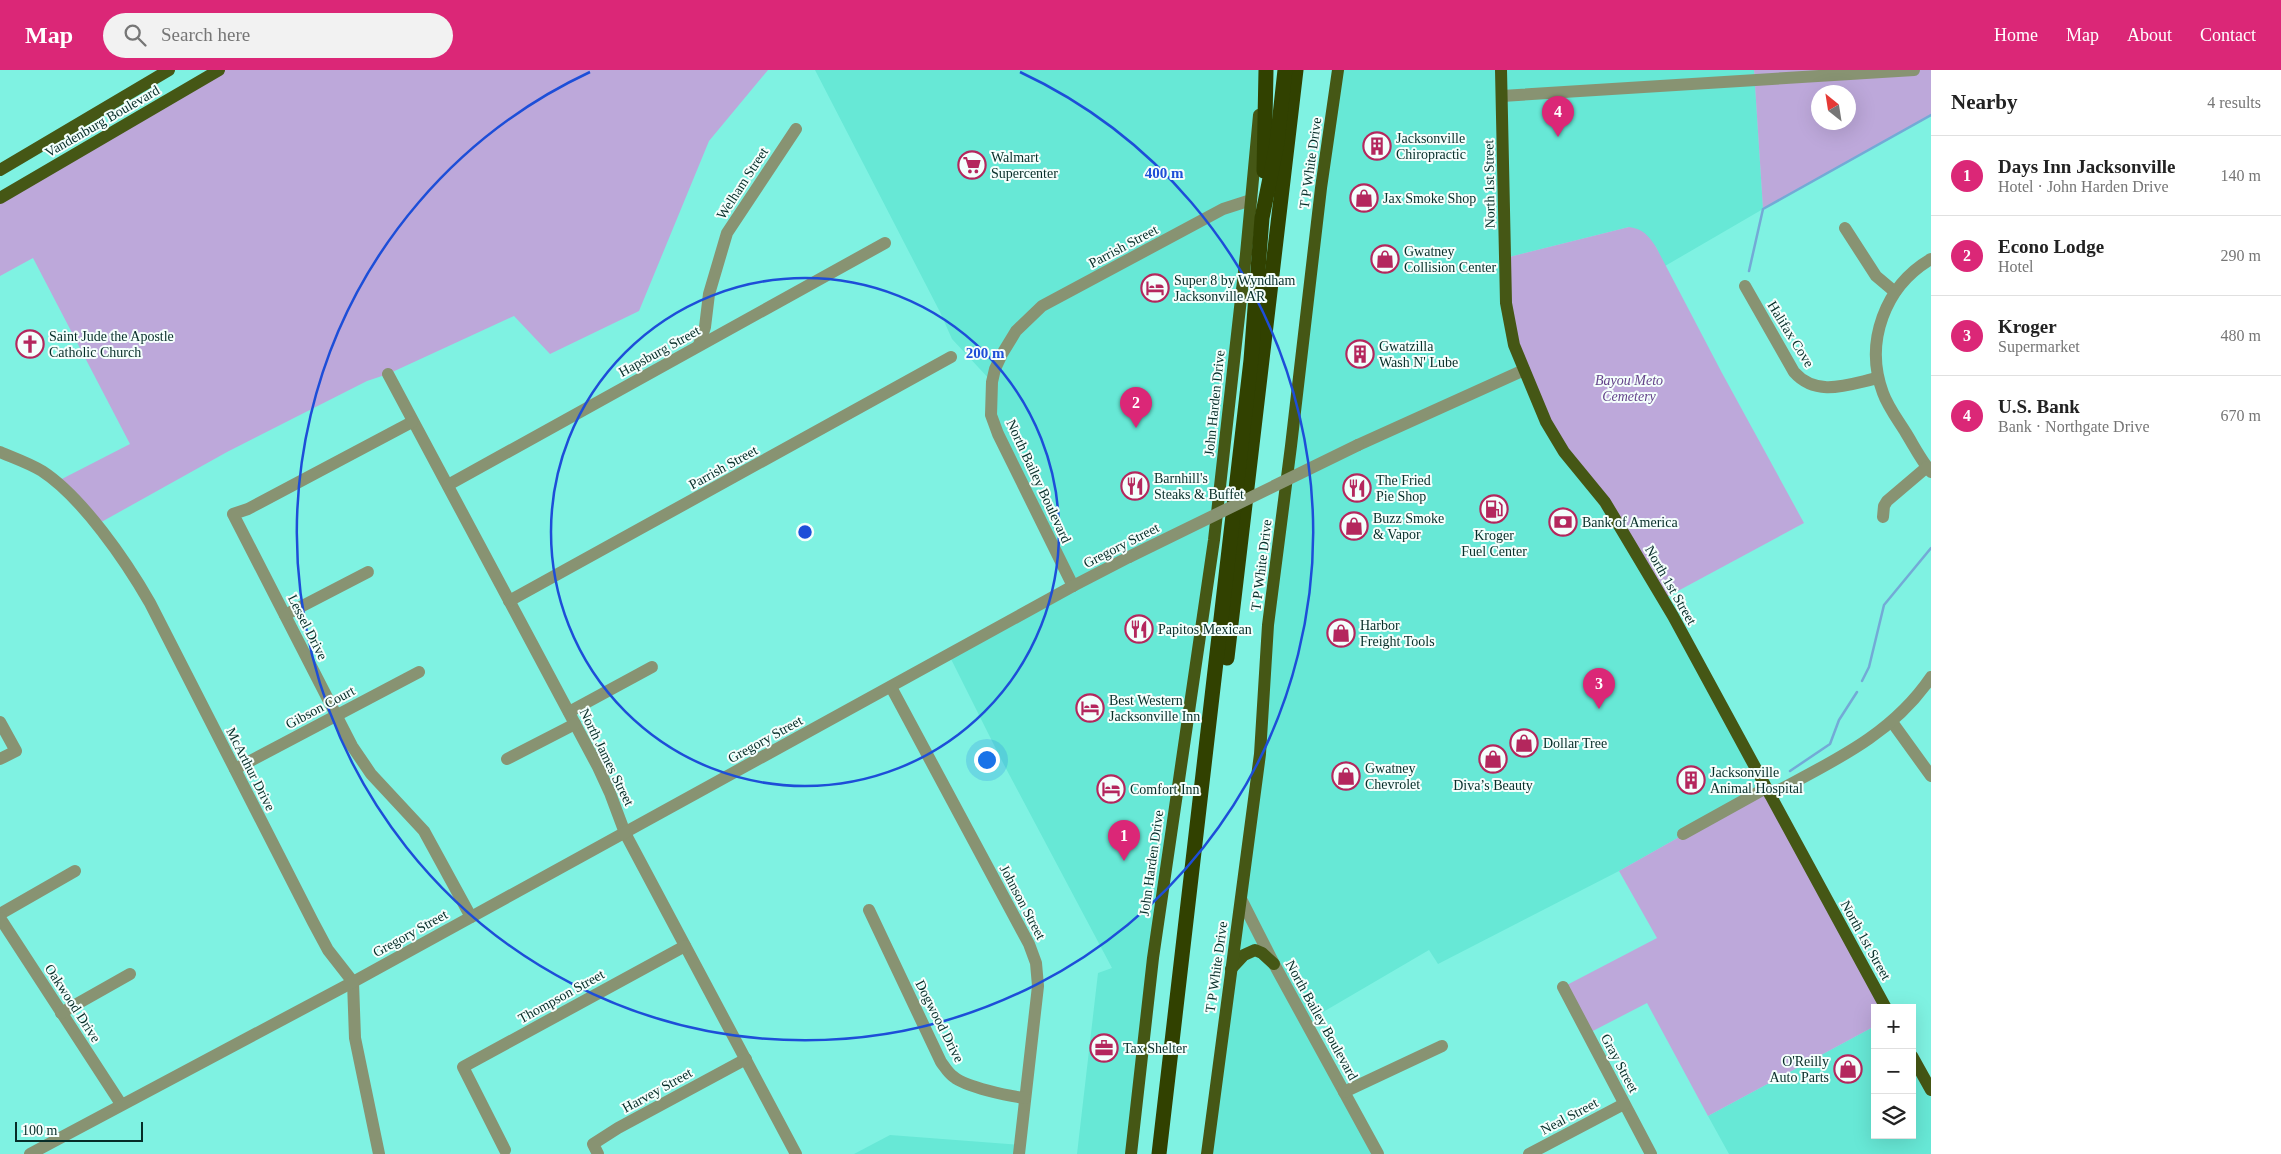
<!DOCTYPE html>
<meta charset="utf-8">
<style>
:root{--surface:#fff;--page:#f2f2f2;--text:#222;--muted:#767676;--line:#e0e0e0;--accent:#db2777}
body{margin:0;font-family:"Times New Roman",serif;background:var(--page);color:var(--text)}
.controls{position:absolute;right:15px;bottom:15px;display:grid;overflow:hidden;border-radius:0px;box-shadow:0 5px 20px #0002}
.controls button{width:45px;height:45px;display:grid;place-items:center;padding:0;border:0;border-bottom:1px solid var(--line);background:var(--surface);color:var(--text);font:25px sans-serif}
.compass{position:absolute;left:1811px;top:15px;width:45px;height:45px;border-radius:50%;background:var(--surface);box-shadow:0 5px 20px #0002;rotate:330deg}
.scale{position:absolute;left:15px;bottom:12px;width:128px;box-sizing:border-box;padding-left:5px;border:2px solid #062d28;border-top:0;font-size:14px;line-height:18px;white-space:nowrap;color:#062d28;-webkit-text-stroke:4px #f4fefc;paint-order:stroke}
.you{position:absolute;left:986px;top:689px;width:18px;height:18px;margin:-12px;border:4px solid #fff;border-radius:50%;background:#1a73e8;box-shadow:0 0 0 8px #1a73e833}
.badge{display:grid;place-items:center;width:32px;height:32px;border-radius:50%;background:var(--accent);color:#fff;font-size:16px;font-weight:700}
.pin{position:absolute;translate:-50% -41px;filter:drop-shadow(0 1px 2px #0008)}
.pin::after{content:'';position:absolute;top:26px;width:18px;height:15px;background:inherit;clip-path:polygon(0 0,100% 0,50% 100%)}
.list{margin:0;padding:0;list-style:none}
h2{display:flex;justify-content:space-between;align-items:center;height:65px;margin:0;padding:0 20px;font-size:21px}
h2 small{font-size:16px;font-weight:400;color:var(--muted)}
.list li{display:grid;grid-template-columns:32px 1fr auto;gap:15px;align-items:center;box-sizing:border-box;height:80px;padding:0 20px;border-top:1px solid var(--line)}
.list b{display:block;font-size:19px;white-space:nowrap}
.list p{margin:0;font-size:16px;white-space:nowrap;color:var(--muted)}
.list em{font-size:16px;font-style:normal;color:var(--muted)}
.icon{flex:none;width:28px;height:28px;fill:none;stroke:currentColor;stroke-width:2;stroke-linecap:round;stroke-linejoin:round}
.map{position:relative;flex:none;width:1931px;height:1084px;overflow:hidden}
header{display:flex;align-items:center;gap:30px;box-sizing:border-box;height:70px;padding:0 25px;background:var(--accent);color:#fff}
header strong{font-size:24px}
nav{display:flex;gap:28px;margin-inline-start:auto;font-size:18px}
.search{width:350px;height:45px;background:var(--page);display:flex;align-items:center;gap:12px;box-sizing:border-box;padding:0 18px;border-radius:28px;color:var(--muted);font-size:19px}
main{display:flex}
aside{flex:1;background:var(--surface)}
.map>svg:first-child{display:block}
.built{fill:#67e8d6}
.green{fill:#bda8da;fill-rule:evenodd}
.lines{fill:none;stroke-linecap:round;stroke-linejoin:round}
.stream{stroke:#73aad6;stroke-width:2.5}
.minor{stroke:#889372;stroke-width:12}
.major{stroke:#455715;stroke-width:12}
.highway{stroke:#314100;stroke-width:15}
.minor-bridge{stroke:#889372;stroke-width:12}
.ring{fill:none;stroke:#1d4ed8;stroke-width:2.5}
.labels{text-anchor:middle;stroke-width:4;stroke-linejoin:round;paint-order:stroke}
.street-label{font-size:14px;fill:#062d28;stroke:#f4fefc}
.poi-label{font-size:14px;fill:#062d28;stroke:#f4fefc;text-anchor:start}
.park-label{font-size:14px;font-style:italic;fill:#64438a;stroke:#f4fefc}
.centre{fill:#1d4ed8;stroke:#f4fefc;stroke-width:2.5}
.ring-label{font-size:15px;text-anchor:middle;font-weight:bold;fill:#1d4ed8;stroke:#f4fefc;stroke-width:4;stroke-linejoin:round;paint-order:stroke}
</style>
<header>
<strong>Map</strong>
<div class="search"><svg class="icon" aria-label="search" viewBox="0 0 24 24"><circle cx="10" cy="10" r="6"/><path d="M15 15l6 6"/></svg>Search here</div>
<nav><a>Home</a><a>Map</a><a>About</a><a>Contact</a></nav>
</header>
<main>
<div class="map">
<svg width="1931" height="1084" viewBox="0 0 1931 1084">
<rect width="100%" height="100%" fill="#7ff2e2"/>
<!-- built -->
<g class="built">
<path d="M815 0H1263L1247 163 1131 1084H1077L1098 903 1112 898 1002 691 949 585 1072 517 998 364 992 312 952 269 940 242Z"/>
<path d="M1338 0H1754L1763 139 1665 196 1656 177 1629 157 1505 188 1587 408 1766 718 1619 801 1438 894 1429 880 1306 952 1376 1084H1207Z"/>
<path d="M1875 956V1065H1912V986L1931 1020V1084H1729L1708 1046Z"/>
<path d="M890 1065 1020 1075 1019 1084H854Z"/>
</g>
<!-- green -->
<g class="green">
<path d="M220 0H768L709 71 639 241 550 284 514 246 388 304 367 311 227 382 96 455 56 412 130 374 33 188 0 206V128Z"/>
<path d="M1754 0H1931V45L1763 139ZM1818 22H1848V52H1818Z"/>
<path d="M1629 157C1643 159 1648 165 1656 177L1722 303 1804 453 1663 529 1567 386 1514 275 1505 188Z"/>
<path d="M1766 718 1886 938H1875V956L1708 1046 1647 933 1587 964 1563 917 1657 868 1619 801Z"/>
</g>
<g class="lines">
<!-- stream -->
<g class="stream">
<path d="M1749 201 1763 139 1931 45"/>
<path d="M1862 611 1869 597 1884 535 1931 478"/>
<path d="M1790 701 1830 674 1839 650 1857 622"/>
</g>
<!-- minor -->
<g class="minor">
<path d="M1502 26 1914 0"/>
<path d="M1845 158 1876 206 1895 222"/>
<path d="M1931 189C1885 216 1864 272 1883 323 1888 337 1898 350 1906 363 1914 376 1921 390 1931 402"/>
<path d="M1745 216 1794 302C1817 328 1849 314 1878 308"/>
<path d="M699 275 705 257 709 224 727 163 796 59"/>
<path d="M388 304 598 697 610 723 625 763 796 1084"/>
<path d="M412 352 248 439 233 444 352 676 371 704 424 761 471 847"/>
<path d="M1358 375 1524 300"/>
<path d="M0 382C14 388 29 393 42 401 82 427 126 491 150 533L313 852 328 880 353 912 355 968 379 1084"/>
<path d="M448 415 885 173"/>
<path d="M1883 447 1884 436 1887 431 1927 397"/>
<path d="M1073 516 998 364 991 345 992 312 995 299 1002 284 1016 261 1042 236 1223 139 1251 130"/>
<path d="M509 531 951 287"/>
<path d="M285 545 368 502"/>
<path d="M891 617 1029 874 1036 893 1038 916 1019 1084"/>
<path d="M569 642 652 597"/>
<path d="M0 652 16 681 0 689"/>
<path d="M1892 652 1931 706"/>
<path d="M507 689 575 654"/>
<path d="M235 699 419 602"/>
<path d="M1770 725C1831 692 1891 666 1931 607"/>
<path d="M1683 764 1766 718"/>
<path d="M1241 829 1274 894 1378 1084"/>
<path d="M869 840 941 992C945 997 948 1003 954 1007 966 1017 1008 1026 1025 1028"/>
<path d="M0 844 75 801"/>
<path d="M0 848 121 1034"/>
<path d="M1563 917 1651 1084"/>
<path d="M61 943 130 904"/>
<path d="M1344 1022 1442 976"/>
<path d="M505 1080 463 997 685 876"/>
<path d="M30 1084 353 912 1073 516 1129 487"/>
<path d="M598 1084 593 1074 618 1058 746 989"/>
<path d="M1529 1084 1624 1034"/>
</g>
<!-- major -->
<g class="major">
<path d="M1501 0 1506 233 1514 275 1546 352 1564 382 1605 432 1673 546 1886 938"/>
<path d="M0 100 169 0"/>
<path d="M0 128 219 0"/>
<path d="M1231 899 1244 885 1255 880 1262 883 1274 894"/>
<path d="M1912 986 1931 1020"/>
<path d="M1131 1084 1153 888 1214 470 1246 184 1259 45"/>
<path d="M1207 1084 1260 684 1268 555 1291 376 1321 118 1338 0"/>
</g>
<!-- highway -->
<g class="highway">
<path d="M1264 101 1266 0"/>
<path d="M1227 588 1296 0"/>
<path d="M1159 1084 1251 290 1262 148 1277 73 1285 0"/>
</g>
<!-- minor-bridge -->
<path class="minor-bridge" d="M1129 487 1358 375"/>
</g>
<!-- distance rings -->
<g class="ring">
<circle cx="805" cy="462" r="254"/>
<path d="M1020 2A508 508 0 1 1 590 2"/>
</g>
<!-- icons -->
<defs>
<g id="building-ring" transform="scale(1.4375)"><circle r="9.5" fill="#f4fefc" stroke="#b4275d" stroke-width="1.5"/><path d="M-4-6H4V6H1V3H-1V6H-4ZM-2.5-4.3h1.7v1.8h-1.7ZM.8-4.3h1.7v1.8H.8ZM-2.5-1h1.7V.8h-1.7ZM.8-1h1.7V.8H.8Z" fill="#b4275d"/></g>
<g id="supermarket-ring" transform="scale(1.4375)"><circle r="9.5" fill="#f4fefc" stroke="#b4275d" stroke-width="1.5"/><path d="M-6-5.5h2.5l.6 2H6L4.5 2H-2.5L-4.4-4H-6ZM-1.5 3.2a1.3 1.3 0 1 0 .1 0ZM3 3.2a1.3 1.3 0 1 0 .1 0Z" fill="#b4275d"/></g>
<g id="shop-ring" transform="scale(1.4375)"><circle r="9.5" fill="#f4fefc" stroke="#b4275d" stroke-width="1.5"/><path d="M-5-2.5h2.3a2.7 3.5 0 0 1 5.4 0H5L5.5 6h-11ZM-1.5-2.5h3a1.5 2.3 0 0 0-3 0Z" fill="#b4275d"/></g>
<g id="hotel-ring" transform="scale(1.4375)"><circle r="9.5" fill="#f4fefc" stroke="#b4275d" stroke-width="1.5"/><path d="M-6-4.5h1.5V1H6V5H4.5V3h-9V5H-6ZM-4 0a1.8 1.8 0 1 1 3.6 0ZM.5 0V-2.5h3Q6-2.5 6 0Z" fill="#b4275d"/></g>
<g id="church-ring" transform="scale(1.4375)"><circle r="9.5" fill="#f4fefc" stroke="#b4275d" stroke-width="1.5"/><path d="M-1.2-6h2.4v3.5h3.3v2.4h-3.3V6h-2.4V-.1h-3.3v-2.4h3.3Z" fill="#b4275d"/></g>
<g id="restaurant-ring" transform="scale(1.4375)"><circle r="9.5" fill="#f4fefc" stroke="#b4275d" stroke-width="1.5"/><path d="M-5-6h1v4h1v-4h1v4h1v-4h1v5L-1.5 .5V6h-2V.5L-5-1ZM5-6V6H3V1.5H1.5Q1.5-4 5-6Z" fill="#b4275d"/></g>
<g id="fuel-ring" transform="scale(1.4375)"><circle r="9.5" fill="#f4fefc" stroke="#b4275d" stroke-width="1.5"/><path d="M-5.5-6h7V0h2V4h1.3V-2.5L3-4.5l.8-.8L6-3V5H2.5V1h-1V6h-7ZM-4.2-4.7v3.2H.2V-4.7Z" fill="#b4275d"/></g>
<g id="bank-ring" transform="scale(1.4375)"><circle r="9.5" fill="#f4fefc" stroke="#b4275d" stroke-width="1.5"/><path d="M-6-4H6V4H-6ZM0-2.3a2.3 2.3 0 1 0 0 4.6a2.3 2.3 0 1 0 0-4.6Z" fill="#b4275d"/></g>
<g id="office-ring" transform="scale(1.4375)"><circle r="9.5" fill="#f4fefc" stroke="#b4275d" stroke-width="1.5"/><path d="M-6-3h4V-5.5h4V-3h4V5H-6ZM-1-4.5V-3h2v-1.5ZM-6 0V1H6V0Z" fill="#b4275d"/></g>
</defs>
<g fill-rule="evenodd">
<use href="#building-ring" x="1377" y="76"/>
<use href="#supermarket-ring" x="972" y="95"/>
<use href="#shop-ring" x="1364" y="128"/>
<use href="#shop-ring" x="1385" y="189"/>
<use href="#hotel-ring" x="1155" y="218"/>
<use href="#church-ring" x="30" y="274"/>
<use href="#building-ring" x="1360" y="284"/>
<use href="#restaurant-ring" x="1135" y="416"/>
<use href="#restaurant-ring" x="1357" y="418"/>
<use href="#fuel-ring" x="1494" y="439"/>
<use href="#bank-ring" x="1563" y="452"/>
<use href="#shop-ring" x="1354" y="456"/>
<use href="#restaurant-ring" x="1139" y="559"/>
<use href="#shop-ring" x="1341" y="563"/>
<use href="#hotel-ring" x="1090" y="638"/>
<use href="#shop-ring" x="1524" y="673"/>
<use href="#shop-ring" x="1493" y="689"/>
<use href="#shop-ring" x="1346" y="706"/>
<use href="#building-ring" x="1691" y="710"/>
<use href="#hotel-ring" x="1111" y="719"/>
<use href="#office-ring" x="1104" y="978"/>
<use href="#shop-ring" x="1848" y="999"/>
</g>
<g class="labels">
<!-- street labels -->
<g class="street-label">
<text transform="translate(102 51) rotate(-30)" y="5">Vandenburg Boulevard</text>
<text transform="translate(1310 93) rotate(-82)" y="5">T P White Drive</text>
<text transform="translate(742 113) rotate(-57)" y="5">Welham Street</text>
<text transform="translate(1489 114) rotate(-91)" y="5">North 1st Street</text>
<text transform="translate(1123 176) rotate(-28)" y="5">Parrish Street</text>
<text transform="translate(1791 264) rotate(58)" y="5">Halifax Cove</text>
<text transform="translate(659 281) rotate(-29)" y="5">Hapsburg Street</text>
<text transform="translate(1214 333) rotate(-84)" y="5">John Harden Drive</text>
<text transform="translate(723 397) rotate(-29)" y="5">Parrish Street</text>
<text transform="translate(1039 411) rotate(65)" y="5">North Bailey Boulevard</text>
<text transform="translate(1121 475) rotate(-27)" y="5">Gregory Street</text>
<text transform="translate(1261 495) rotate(-83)" y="5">T P White Drive</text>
<text transform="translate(1671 515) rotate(60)" y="5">North 1st Street</text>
<text transform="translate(308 557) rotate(63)" y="5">Lessel Drive</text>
<text transform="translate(320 637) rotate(-28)" y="5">Gibson Court</text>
<text transform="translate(765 669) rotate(-29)" y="5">Gregory Street</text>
<text transform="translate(607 687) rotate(64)" y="5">North James Street</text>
<text transform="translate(251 699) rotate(63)" y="5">McArthur Drive</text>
<text transform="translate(1151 793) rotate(-82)" y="5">John Harden Drive</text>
<text transform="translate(1023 832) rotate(62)" y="5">Johnson Street</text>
<text transform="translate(410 863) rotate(-29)" y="5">Gregory Street</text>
<text transform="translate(1866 870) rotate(61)" y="5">North 1st Street</text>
<text transform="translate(1216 897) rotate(-82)" y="5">T P White Drive</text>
<text transform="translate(561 926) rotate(-29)" y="5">Thompson Street</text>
<text transform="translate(73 933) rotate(57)" y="5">Oakwood Drive</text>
<text transform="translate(1322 950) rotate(61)" y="5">North Bailey Boulevard</text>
<text transform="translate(940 951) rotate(63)" y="5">Dogwood Drive</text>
<text transform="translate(1620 993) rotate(62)" y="5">Gray Street</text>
<text transform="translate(657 1020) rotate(-29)" y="5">Harvey Street</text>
<text transform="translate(1569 1046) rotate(-28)" y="5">Neal Street</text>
</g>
<!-- poi labels -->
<g class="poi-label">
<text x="1396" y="73">Jacksonville<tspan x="1396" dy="16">Chiropractic</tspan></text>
<text x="991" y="92">Walmart<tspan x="991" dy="16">Supercenter</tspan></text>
<text x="1383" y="133">Jax Smoke Shop</text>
<text x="1404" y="186">Gwatney<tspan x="1404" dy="16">Collision Center</tspan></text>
<text x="1174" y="215">Super 8 by Wyndham<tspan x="1174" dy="16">Jacksonville AR</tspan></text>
<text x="49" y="271">Saint Jude the Apostle<tspan x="49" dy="16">Catholic Church</tspan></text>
<text x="1379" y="281">Gwatzilla<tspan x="1379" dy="16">Wash N' Lube</tspan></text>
<text x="1154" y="413">Barnhill's<tspan x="1154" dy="16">Steaks &amp; Buffet</tspan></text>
<text x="1376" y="415">The Fried<tspan x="1376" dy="16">Pie Shop</tspan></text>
<text x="1373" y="453">Buzz Smoke<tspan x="1373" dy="16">&amp; Vapor</tspan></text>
<text x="1582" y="457">Bank of America</text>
<text x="1494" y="470" text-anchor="middle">Kroger<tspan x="1494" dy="16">Fuel Center</tspan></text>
<text x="1360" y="560">Harbor<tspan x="1360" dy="16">Freight Tools</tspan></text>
<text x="1158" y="564">Papitos Mexican</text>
<text x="1109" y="635">Best Western<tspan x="1109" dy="16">Jacksonville Inn</tspan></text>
<text x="1543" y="678">Dollar Tree</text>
<text x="1365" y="703">Gwatney<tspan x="1365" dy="16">Chevrolet</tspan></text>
<text x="1710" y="707">Jacksonville<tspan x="1710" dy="16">Animal Hospital</tspan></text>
<text x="1493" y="720" text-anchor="middle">Diva’s Beauty</text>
<text x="1130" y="724">Comfort Inn</text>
<text x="1123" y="983">Tax Shelter</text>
<text x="1829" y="996" text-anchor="end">O'Reilly<tspan x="1829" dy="16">Auto Parts</tspan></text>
</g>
<!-- park labels -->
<g class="park-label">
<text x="1629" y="315">Bayou Meto<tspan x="1629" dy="16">Cemetery</tspan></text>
</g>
</g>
<circle cx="805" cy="462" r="8" class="centre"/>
<g class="ring-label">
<text x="1164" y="108">400 m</text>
<text x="985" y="288">200 m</text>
</g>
</svg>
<div class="controls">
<button>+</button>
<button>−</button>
<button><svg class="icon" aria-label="layers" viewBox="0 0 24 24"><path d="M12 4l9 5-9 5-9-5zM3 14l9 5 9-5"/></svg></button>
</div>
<svg class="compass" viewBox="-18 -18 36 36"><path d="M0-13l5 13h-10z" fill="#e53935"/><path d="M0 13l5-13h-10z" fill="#767676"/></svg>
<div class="scale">100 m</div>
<div class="you"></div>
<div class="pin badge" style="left:1124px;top:791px">1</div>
<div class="pin badge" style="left:1136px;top:358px">2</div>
<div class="pin badge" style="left:1599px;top:639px">3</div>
<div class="pin badge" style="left:1558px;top:67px">4</div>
</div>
<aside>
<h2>Nearby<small>4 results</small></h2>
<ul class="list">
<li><span class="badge">1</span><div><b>Days Inn Jacksonville</b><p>Hotel · John Harden Drive</p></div><em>140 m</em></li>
<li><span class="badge">2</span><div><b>Econo Lodge</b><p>Hotel</p></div><em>290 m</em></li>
<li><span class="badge">3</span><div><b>Kroger</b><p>Supermarket</p></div><em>480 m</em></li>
<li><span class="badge">4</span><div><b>U.S. Bank</b><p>Bank · Northgate Drive</p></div><em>670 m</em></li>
</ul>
</aside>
</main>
